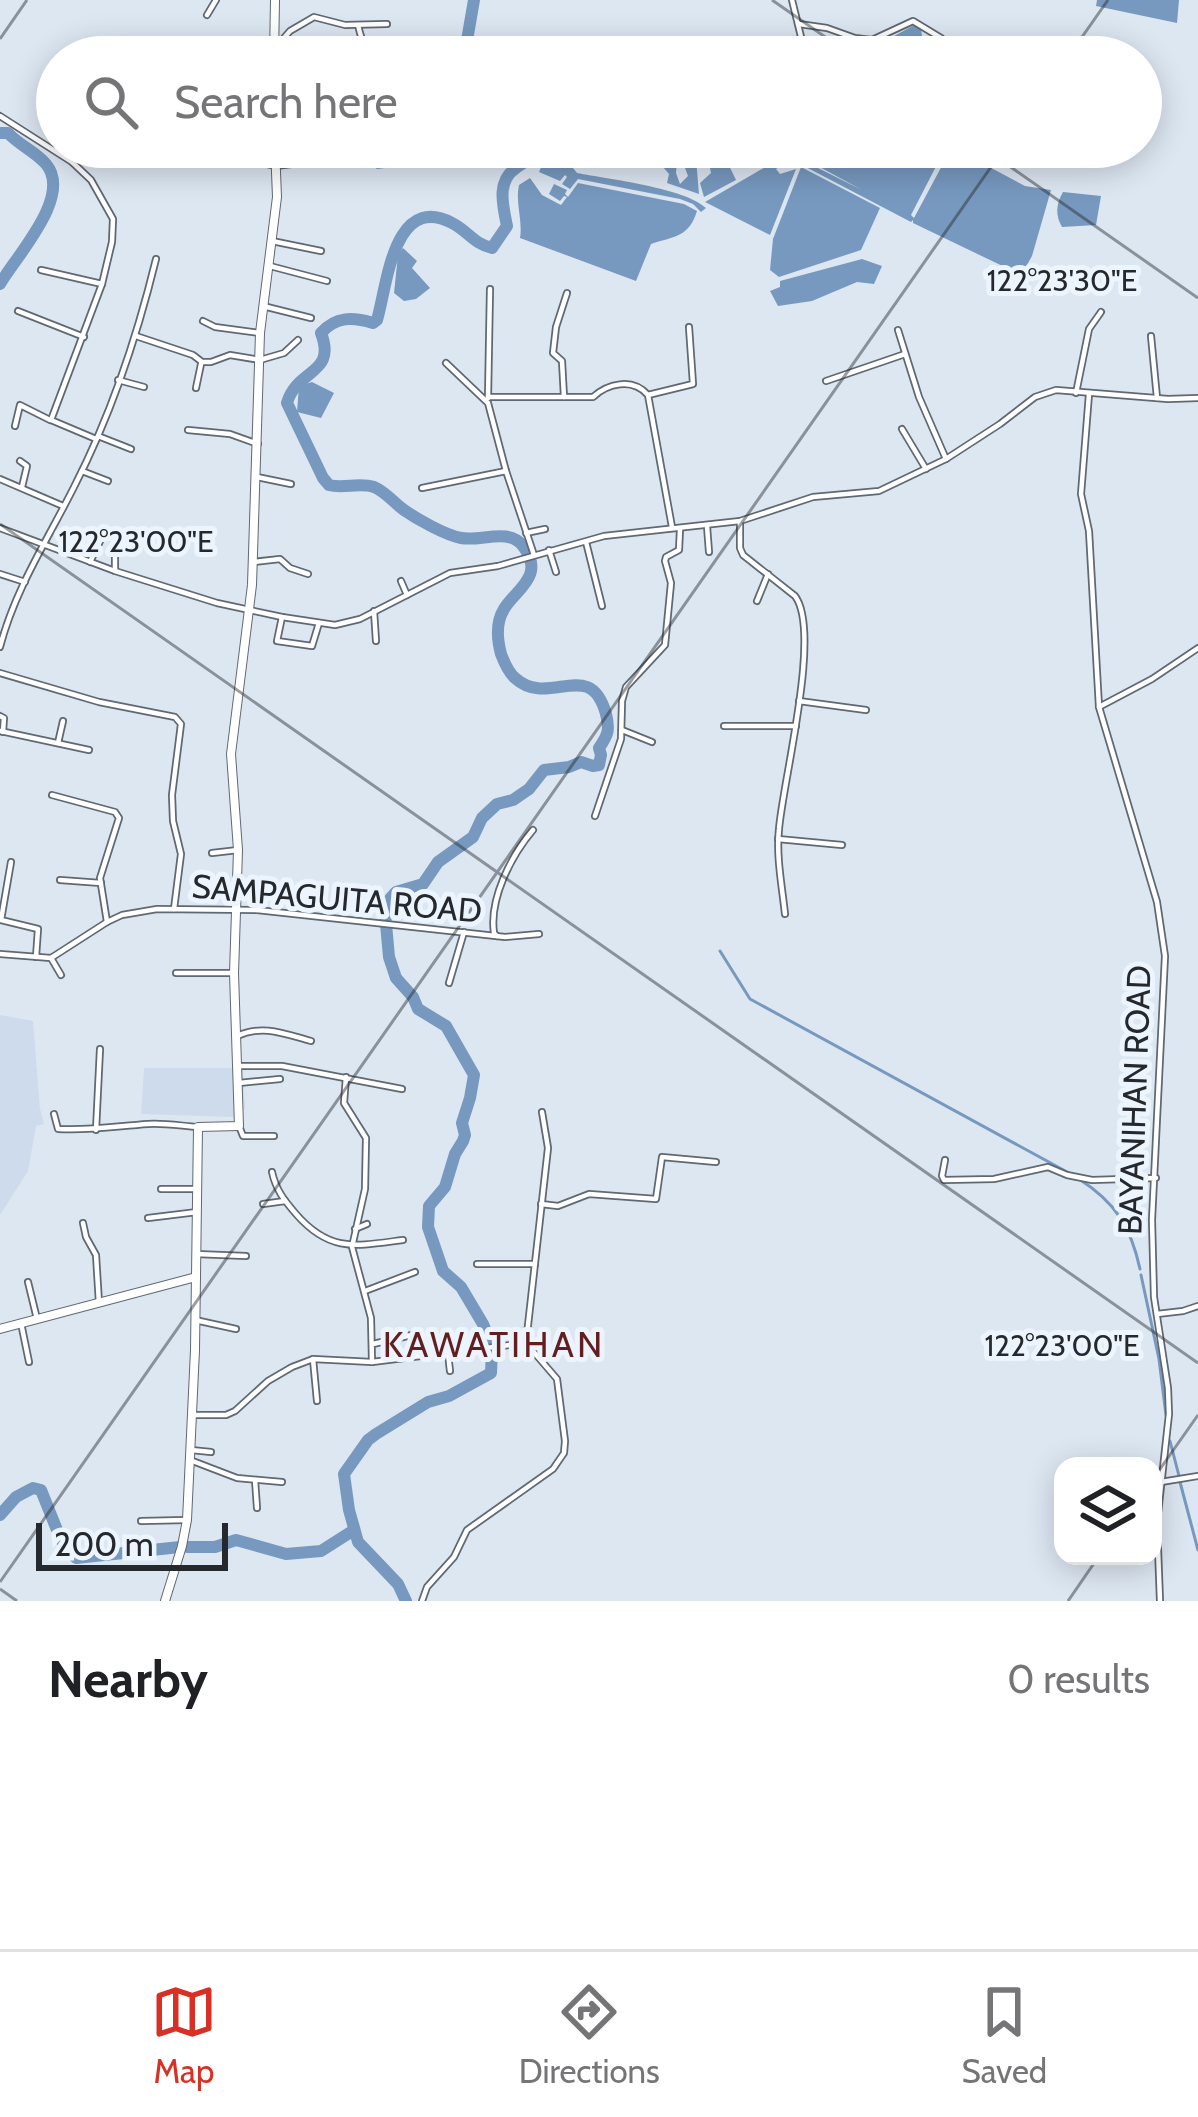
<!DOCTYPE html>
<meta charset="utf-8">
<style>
:root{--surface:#fff;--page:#f2f2f2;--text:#202124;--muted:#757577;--line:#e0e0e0;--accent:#d93025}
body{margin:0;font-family:Cabin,sans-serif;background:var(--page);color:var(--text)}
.controls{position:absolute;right:36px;bottom:36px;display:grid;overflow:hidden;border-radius:24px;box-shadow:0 6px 30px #0003}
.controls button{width:108px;height:108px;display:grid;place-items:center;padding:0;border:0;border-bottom:3px solid var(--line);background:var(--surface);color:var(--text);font:60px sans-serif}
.scale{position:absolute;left:36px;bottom:30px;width:192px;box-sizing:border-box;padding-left:12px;border:6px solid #25292d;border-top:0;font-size:33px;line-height:42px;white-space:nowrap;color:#25292d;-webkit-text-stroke:9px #ecf4fd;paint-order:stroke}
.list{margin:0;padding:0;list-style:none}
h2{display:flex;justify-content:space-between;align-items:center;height:156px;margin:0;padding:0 48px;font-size:51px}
h2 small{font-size:39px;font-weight:400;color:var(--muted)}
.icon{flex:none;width:66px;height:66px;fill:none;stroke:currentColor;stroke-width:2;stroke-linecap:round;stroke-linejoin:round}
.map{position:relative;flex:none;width:1198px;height:1601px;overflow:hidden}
.search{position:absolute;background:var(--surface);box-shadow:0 6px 30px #0003;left:36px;right:36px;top:36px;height:132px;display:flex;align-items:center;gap:30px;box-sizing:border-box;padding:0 42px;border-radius:66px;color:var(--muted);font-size:45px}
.sheet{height:348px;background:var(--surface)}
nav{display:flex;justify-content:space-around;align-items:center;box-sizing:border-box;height:168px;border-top:3px solid var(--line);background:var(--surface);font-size:33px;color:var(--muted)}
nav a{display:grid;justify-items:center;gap:6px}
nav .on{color:var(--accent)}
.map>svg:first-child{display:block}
.built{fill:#cedbec}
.water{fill:#7799bf}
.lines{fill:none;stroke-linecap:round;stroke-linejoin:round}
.stream{stroke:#7799bf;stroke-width:3}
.river{stroke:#7799bf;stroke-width:12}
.street-casing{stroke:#606871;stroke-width:8}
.secondary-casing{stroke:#606871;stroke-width:10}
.street{stroke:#fff;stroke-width:4.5}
.secondary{stroke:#fff;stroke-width:8}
.ticks{fill:none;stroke:#25292d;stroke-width:3;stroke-opacity:0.45}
.labels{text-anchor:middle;stroke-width:10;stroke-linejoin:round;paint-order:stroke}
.street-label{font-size:33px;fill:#25292d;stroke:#ecf4fd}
.neighbourhood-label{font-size:36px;letter-spacing:3px;fill:#631e20;stroke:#ecf4fd}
.ticks-label{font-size:30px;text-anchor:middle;fill:#25292d;stroke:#ecf4fd;stroke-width:10;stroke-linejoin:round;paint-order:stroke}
</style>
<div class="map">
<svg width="1198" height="1601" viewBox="0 0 1198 1601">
<rect width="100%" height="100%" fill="#dde7f2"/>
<!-- built -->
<g class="built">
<path d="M0 1015 33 1021 40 1109 44 1124 36 1126 28 1171 0 1215Z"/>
<path d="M144 1068H243L245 1108 234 1117 141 1114Z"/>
</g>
<!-- water -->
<g class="water">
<path d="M1097 0H1179L1177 23 1096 6Z"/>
<path d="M916 24 921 27 922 37 941 47 940 57H856Z"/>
<path d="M364 147H426L429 154 392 167 377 169 362 158Z"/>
<path d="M667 147H678L676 173 680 184 688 176 681 157 682 147H695L699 194 667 183 669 174 663 167Z"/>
<path d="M699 147H720L736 180 704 197 700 183 711 173 709 163 699 165Z"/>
<path d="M803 147 809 149 811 147H946L911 215 914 218 952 147 1025 186 1051 190 1032 256 1023 272H1015L913 223V220L911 222 802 165 804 161 862 190 805 159 807 152 795 164 785 163 784 158Z"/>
<path d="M549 149 565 158 577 173C608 179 685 188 706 208L701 212 693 204 680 199 578 179 570 189 562 184 567 177 565 175 560 181 539 172Z"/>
<path d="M779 159 782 165 776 169 780 174 796 169 770 235 705 202Z"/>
<path d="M801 167 880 208 861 250 779 277 770 270 773 239Z"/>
<path d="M530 178 542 195 561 205 567 197 564 196 560 201 549 194 554 184 567 190 565 194 568 197 578 183 684 204 697 211C689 237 675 236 651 244L636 281 520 238C523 220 515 203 519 185Z"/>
<path d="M1063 192 1101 196 1096 225 1062 227C1055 215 1056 204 1063 192Z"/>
<path d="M403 248 417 261 412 268 430 288 416 299 404 301 394 293 398 255Z"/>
<path d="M862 259 882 266 874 284 857 282 812 301 778 306 770 291 780 287V281Z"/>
<path d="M312 382 334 393 321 418 297 412 299 386Z"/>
</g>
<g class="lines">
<!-- stream -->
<g class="stream">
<path d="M720 951 750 999 1069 1173"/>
<path d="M1079 1179C1115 1202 1131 1227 1140 1269"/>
<path d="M1141 1275 1159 1359 1166 1415"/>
<path d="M1170 1441 1179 1476"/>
<path d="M1180 1482 1198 1550"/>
</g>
<!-- river -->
<g class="river">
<path d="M467 57 465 52 474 0"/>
<path d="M0 133H8C19 145 36 152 46 164 73 196 17 255 0 284"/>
<path d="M491 1344 483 1324 461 1287 443 1271 428 1227 429 1206 445 1187 455 1154 463 1141 465 1135 462 1123 470 1098 474 1075 446 1026 418 1009 413 997 396 978 389 957 385 913 388 901 396 892 423 884 438 862 473 837 482 818 497 804 513 800 529 789 544 770 569 767 581 762 593 766 599 765 601 755 599 748C608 735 610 730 606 714 590 656 549 709 515 678 508 672 504 662 501 654 497 639 496 622 504 609 516 589 546 576 523 546 508 527 481 542 461 538 445 535 417 519 404 510 394 503 386 492 374 487 359 482 343 489 329 485L323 478 287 403C297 368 337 375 321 333 336 316 353 317 373 323L377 320C387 287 393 192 452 223 468 231 474 244 492 248L507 226C503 206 496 181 516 168 527 160 531 160 537 147"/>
<path d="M0 1515 16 1497 33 1488 41 1490 61 1540 76 1558 180 1547"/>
<path d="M187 1547H215L236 1540 286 1554 321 1551 354 1530"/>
<path d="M406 1601 398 1584 358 1542 349 1510 344 1474 368 1440 376 1434 428 1402 449 1396 491 1373 492 1350"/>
</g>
<!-- street casing -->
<g class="street-casing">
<g id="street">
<path d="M792 0 803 45 801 57"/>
<path d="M207 15 216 0"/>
<path d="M799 24 827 28 855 38 872 40 913 21 941 38"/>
<path d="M358 25C364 53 369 51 396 54"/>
<path d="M277 46 290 31 314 17 345 25 387 24"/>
<path d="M0 116 72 162 91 180 113 219 112 242 102 284 51 420 96 439"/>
<path d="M188 147 276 166 315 161 347 163"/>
<path d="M72 162 83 147"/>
<path d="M272 241 321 251"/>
<path d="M270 266 327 281"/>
<path d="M41 270 102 284"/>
<path d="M263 306 311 318"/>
<path d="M18 311 84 337"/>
<path d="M203 321 215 327 260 333"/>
<path d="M898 330 919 397 946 459"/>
<path d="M136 336 193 355 202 362H211L230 355 260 360 284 353 298 340"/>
<path d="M1151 336 1157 398"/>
<path d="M446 363 488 403 506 471 534 555"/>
<path d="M118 380 144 387"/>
<path d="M826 381 905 354"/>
<path d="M196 388 201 364"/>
<path d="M1076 393 1089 329 1101 312"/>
<path d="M1089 394 1081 494 1089 531 1099 707 1157 902 1165 956 1152 1220 1154 1297 1168 1388 1169 1414 1157 1522 1160 1601"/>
<path d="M648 395 693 384 689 327"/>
<path d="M488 397H593C607 384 632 377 648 395L672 527"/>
<path d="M564 397 562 361 553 353 556 327 567 293"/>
<path d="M488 398 490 289"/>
<path d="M15 426 20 405 50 420"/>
<path d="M902 429 926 469"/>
<path d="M188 430 230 434 258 444"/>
<path d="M98 436 131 449"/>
<path d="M20 461 27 466 22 487"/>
<path d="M82 471 108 481"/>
<path d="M257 477 291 484"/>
<path d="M0 479 63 506"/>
<path d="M422 488 506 471"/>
<path d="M740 521V548L743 555 795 596C822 632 783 780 779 829 776 856 782 886 785 914"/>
<path d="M707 526 709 552"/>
<path d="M0 528 115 571 217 603 282 617 335 625 360 619 450 573 498 566 604 536 740 521 813 497 879 491 946 459 1000 424 1035 397 1056 390 1168 399 1198 398"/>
<path d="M526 533 545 529"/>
<path d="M586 542 602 606"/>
<path d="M549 550 556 572"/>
<path d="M90 562 105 531"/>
<path d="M253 562 280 559 290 568 308 574"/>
<path d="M115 571V549"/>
<path d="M0 574 25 582"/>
<path d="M401 581 407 595"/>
<path d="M757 601 768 574"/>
<path d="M374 611 376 641"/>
<path d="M282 617 277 641 312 646 319 623"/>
<path d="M0 647C15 589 48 539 74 487 111 415 137 337 156 259"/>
<path d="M0 673 99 702 175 717 181 724 172 795 173 821 181 854 174 909"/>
<path d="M799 701 866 710"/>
<path d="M1099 707 1152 679 1198 648"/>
<path d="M0 716 4 718 3 732"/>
<path d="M724 726H796"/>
<path d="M622 730 652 742"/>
<path d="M0 731 89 750"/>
<path d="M58 743 63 721"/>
<path d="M52 795 115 812 119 818 100 878 107 922"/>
<path d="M595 816 621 739 622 701 626 687 665 645 671 583 665 561 666 557 679 550 680 529"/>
<path d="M778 839 842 845"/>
<path d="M212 853 238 850"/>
<path d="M11 862 1 920 38 929 36 957"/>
<path d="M60 880 101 883"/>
<path d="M257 910 261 883"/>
<path d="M497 936 494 933C489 899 511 856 533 830"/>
<path d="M0 954 51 958 107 922 122 915 157 909 257 910 505 937 539 934"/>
<path d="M51 958 61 975"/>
<path d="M176 973H234"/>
<path d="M449 983 464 932"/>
<path d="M237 1036C263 1024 285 1034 311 1041"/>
<path d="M239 1066H282L402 1089"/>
<path d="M346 1077 344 1103 366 1138 365 1189 352 1247 371 1318 372 1362"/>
<path d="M239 1083 280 1079"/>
<path d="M54 1114 58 1129C89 1131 118 1126 148 1124 165 1123 182 1126 198 1127"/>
<path d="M239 1126 243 1136H274"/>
<path d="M96 1130 100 1049"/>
<path d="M945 1160 942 1176 944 1180 994 1179 1048 1167 1067 1175 1092 1180 1156 1178"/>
<path d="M272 1172C276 1190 284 1200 296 1214 330 1253 356 1246 403 1240"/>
<path d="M161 1189H197"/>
<path d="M263 1204 285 1201"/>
<path d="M541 1204 558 1206 589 1194 656 1199 662 1157 716 1162"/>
<path d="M148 1218 197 1212"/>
<path d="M83 1223 86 1237 96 1255 99 1303"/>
<path d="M355 1229 367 1224"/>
<path d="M196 1254 246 1256"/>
<path d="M477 1264H535"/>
<path d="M28 1282 37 1319"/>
<path d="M365 1291 415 1272"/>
<path d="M1157 1314 1183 1311 1198 1306"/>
<path d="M195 1320 236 1329"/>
<path d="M21 1323 29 1362"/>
<path d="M373 1344 416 1334"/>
<path d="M448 1354 450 1371"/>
<path d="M313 1359 317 1401"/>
<path d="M193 1415H226L235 1411 268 1381 292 1367 313 1359 372 1362 526 1343 548 1148 542 1112"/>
<path d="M191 1450 211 1452"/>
<path d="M190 1460 237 1478 282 1482"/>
<path d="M255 1480 257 1508"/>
<path d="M1161 1482 1198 1476"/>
<path d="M141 1521 187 1520"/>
<path d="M422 1601 427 1587 454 1557 467 1530 553 1469 564 1453 565 1441 557 1379 526 1343"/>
</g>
</g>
<!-- secondary casing -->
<g class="secondary-casing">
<g id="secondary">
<path d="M274 57 275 0"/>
<path d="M0 1329 196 1277"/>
<path d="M165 1601 182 1546 187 1520 195 1350 198 1127 239 1126 234 973 238 850 231 754 252 585 260 333 277 197 275 147"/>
</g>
</g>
<!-- street -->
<use href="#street" class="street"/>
<!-- secondary -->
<use href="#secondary" class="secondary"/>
</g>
<!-- ticks -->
<path class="ticks" d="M772 0 854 57M0 39 27 0M1068 57 1108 0M982 147 1198 298M0 524 1198 1363M1153 1479 1198 1415M0 1582 1005 147M0 1589 17 1601M1068 1601 1099 1556"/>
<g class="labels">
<!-- street labels -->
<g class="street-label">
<text transform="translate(337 898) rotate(5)" y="12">SAMPAGUITA ROAD</text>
<text transform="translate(1134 1100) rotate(-88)" y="12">BAYANIHAN ROAD</text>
</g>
<!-- neighbourhood labels -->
<g class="neighbourhood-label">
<text x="494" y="1357">KAWATIHAN</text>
</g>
</g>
<g class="ticks-label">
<text x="1062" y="291">122°23'30"E</text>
<text x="136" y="552">122°23'00"E</text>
<text x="1062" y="1356">122°23'00"E</text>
</g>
</svg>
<div class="controls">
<button><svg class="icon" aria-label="layers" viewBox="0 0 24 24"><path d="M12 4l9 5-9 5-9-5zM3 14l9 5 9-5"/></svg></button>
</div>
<div class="scale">200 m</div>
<div class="search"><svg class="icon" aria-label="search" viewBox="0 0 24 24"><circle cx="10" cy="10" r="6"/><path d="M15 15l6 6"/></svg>Search here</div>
</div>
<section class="sheet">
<h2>Nearby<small>0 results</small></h2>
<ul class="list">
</ul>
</section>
<nav>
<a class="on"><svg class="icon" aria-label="map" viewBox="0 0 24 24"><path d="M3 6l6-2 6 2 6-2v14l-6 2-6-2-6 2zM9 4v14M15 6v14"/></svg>Map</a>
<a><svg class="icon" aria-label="directions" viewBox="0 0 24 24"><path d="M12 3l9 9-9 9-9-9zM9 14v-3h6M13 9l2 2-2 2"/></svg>Directions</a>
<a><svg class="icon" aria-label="saved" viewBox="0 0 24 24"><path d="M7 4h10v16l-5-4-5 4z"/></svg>Saved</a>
</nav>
